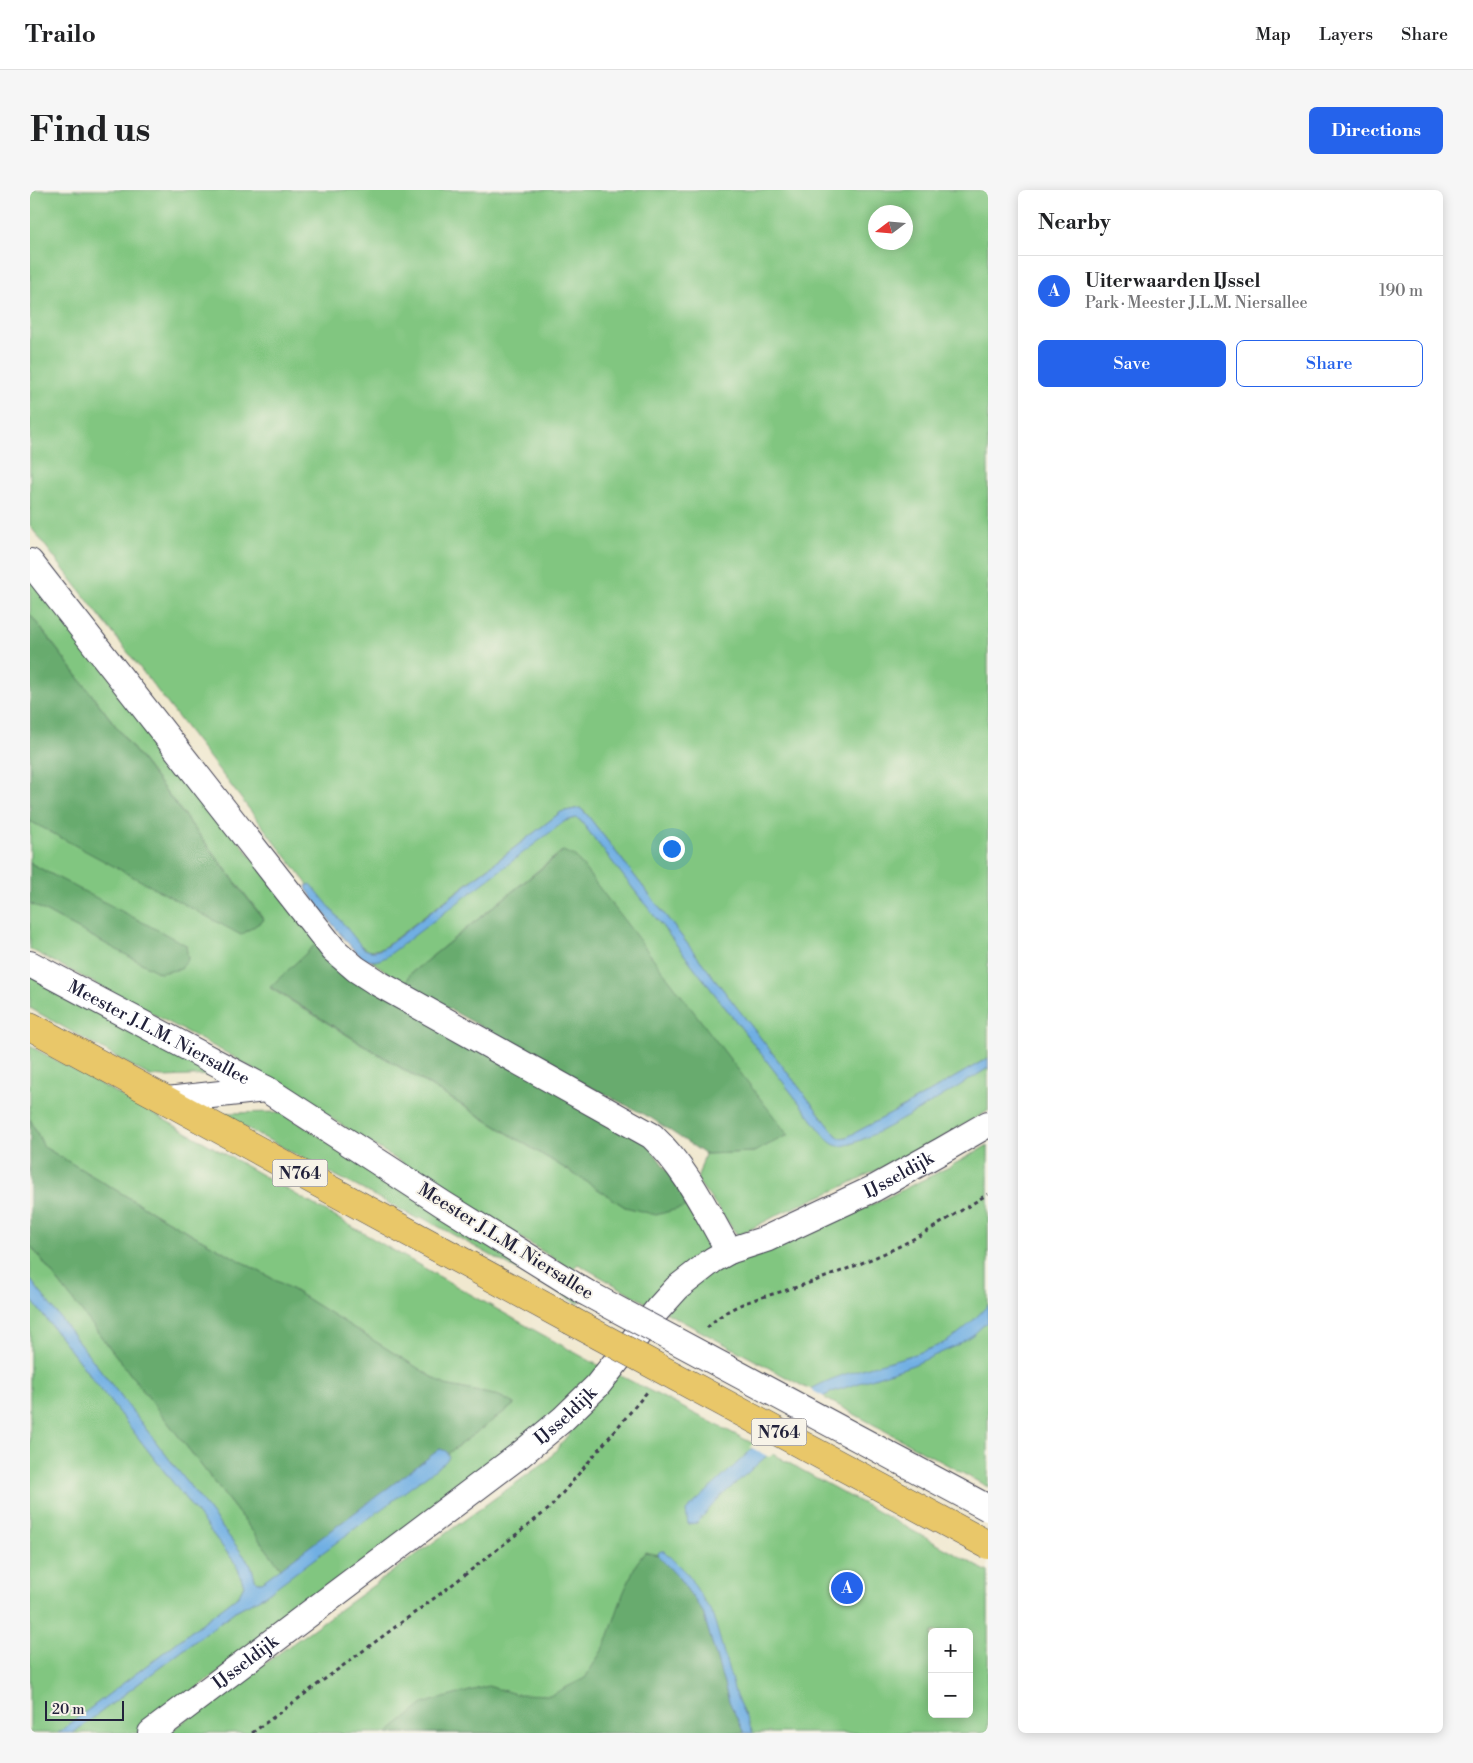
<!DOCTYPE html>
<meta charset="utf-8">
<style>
:root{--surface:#fff;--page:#f6f6f6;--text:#202124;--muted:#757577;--line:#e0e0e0;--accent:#2563eb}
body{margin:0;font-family:"Libre Bodoni",serif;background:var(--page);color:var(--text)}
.controls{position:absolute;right:15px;bottom:15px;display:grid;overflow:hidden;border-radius:8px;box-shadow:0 2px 12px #0003}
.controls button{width:45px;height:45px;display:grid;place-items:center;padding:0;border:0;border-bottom:1px solid var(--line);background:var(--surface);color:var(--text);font:25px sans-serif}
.compass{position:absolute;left:838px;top:15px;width:45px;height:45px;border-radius:50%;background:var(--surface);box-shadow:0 2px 12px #0003;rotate:254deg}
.scale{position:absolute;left:15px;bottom:12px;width:79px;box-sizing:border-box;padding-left:5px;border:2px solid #22223b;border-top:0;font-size:14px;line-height:18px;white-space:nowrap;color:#22223b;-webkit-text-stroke:4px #f7f3e8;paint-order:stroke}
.you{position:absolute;left:641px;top:658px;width:18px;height:18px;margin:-12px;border:4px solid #fff;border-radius:50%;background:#1a73e8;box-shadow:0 0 0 8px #1a73e833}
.badge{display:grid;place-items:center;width:32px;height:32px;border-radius:50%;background:var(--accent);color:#fff;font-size:16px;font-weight:700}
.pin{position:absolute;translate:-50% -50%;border:2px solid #fff;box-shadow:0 1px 5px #0006}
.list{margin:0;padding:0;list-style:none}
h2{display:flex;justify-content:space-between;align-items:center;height:65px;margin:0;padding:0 20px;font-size:21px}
h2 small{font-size:16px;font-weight:400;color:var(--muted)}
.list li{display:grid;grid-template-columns:32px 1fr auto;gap:15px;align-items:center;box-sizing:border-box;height:70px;padding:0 20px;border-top:1px solid var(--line)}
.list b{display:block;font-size:19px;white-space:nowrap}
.list p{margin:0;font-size:16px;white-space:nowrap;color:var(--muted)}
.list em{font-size:16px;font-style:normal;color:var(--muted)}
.actions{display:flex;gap:10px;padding:15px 20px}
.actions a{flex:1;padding:11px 0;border:1px solid var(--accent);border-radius:8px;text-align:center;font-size:18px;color:var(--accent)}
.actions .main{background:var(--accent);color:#fff}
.map{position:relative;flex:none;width:958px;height:1543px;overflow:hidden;border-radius:8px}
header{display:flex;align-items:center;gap:30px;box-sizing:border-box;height:70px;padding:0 25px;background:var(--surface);border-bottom:1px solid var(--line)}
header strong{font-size:24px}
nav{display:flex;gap:28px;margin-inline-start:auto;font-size:18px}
.intro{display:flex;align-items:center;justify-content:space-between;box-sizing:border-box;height:120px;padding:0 30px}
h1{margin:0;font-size:35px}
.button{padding:12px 22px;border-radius:8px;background:var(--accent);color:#fff;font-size:18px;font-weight:700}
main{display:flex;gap:30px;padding:0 30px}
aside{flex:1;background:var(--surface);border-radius:8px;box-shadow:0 2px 12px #0003}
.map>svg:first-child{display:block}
.green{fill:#81c680;stroke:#52745e;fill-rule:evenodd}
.forest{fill:#68ab6e;stroke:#456654}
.water{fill:#70afe3;stroke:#49688f}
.pier{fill:#f0e8cf}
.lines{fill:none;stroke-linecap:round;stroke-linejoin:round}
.minor-casing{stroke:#414051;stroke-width:28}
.major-casing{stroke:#414051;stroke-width:29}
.path{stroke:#414051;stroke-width:3;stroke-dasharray:4 4;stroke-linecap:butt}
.minor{stroke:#fff;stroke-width:26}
.major{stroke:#e9c769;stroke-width:28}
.minor-bridge-casing{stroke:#414051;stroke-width:28;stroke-linecap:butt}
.major-bridge-casing{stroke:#414051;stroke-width:29;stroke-linecap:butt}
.minor-bridge{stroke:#fff;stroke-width:26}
.major-bridge{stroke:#e9c769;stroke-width:28}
.labels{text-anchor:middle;stroke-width:4;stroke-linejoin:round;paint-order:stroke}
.shield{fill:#f7f3e8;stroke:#62616f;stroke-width:1}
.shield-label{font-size:16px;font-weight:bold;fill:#22223b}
.street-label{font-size:18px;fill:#22223b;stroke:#f7f3e8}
</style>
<header>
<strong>Trailo</strong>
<nav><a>Map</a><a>Layers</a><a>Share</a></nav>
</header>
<div class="intro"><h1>Find us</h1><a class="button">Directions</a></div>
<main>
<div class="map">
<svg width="958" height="1543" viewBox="0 0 958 1543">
<rect width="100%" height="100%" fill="#f7f3e8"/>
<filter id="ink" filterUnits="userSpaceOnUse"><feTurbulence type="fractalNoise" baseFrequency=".02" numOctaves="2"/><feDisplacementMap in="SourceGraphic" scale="10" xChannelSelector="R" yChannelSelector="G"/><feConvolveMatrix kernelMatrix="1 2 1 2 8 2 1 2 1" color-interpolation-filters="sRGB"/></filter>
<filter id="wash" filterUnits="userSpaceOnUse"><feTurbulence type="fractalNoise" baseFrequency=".0096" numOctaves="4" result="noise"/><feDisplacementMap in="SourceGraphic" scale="20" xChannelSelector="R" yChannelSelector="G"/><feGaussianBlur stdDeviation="1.12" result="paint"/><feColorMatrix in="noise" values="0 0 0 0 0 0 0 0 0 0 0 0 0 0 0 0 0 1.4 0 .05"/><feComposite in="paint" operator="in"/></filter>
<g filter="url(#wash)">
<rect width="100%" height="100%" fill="#f0e8cf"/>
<!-- green -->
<g class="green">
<path d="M0 0H958V868L870 919 817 947 810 948 806 945 555 622 550 618 531 622 353 758 340 761 332 757 282 696 278 695 0 336ZM846 22H876V52H846Z"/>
<path d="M0 384 288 752 240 798 557 992 595 1017 662 1015 678 1046V1062L620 1115 548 1074 542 1080 204 867 0 759V713L130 783 72 712 0 673V631L51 657 234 729 0 424Z"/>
<path d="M546 627 550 630 798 950 821 954 837 947 866 932 958 878V921L906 951 810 998 751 1023 708 1046 667 990 675 964 724 962 532 661 380 784 376 795 341 771H345L535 631Z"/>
<path d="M0 784 185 885 134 887 120 886 109 880 0 818Z"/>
<path d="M0 856C193 959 380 1073 573 1178L535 1219 108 1543H43L205 1421 234 1406 417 1264 485 1214 469 1206 415 1195 263 1100 131 1027 14 957 0 929Z"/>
<path d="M251 922 551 1109 549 1114 391 1027 388 1029 197 928 196 923Z"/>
<path d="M958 955V1297L793 1207 798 1204 785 1197 780 1200 635 1122 673 1086 821 1025 919 977Z"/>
<path d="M0 1055 251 1378 232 1392H228L225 1389 221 1375 0 1089Z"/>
<path d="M0 1108 206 1374 214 1395 209 1405 28 1543H0Z"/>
<path d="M587 1184 726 1255 958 1382V1543H138L518 1270ZM902 1442H939V1524H902Z"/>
</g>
<!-- forest -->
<g class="forest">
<path d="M0 424 234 730 211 745 0 631Z"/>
<path d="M533 661 545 666 758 945 724 962 675 964 621 928 549 891 376 795 380 784Z"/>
<path d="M0 673 156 755 158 769 151 779 130 783 0 713Z"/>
<path d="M288 752 618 954 662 1015 626 1025 595 1017 557 992 240 797Z"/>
<path d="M0 929 14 957 131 1027 263 1100 415 1195 469 1206 485 1214 417 1264 410 1259 251 1378 0 1055Z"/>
<path d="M615 1362 629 1365 649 1388 673 1422 699 1511 714 1543H358L395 1513 458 1496 486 1504 521 1505 555 1488 576 1454 593 1404 606 1374Z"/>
</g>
<!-- water -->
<g class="water">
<path d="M550 618 558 626 806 945 810 948 817 947 870 919 958 868V878C934 893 830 959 808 956 804 955 801 953 798 950L550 630 546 628 535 631 356 767C350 770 344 772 337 770 324 766 287 713 277 700L276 696 281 694 332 757C341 764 348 761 357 756L531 622Z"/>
<path d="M0 1089 221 1375 225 1389 228 1392H232L410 1259 416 1261 419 1267 415 1272 234 1406 205 1421 43 1543H28L209 1405 214 1395 206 1374 0 1108Z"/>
<path d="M958 1115V1131L944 1144 926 1156 883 1175 802 1202 787 1210 740 1263 689 1308 667 1333 658 1334 656 1321 717 1264 778 1201C816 1178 866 1173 907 1156 927 1148 943 1131 958 1115Z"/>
<path d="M631 1361H634L658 1385 680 1420 685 1432 706 1506 723 1543H714L699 1511 673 1422 649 1388 630 1368 628 1363Z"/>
</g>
<!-- pier -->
<path class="pier" d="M778 1198 796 1208 789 1212 742 1265 739 1267 720 1257Z"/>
</g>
<g filter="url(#ink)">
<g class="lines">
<!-- minor casing -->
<g class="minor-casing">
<g id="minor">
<path d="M0 372 304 760 326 779 346 792 622 946C656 978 676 1021 699 1061"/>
<path id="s1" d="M0 774 236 899 413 1014 555 1102"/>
<path d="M137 910 236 899"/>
<path id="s2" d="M121 1543 491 1264 533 1229 567 1196 628 1119 647 1098 683 1070 699 1061 736 1049 845 998 913 960 958 934"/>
</g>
</g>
<!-- major casing -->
<g class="major-casing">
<path id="major" d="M0 836 540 1130"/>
</g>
<!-- path -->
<g class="path">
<path d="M677 1138C703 1110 738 1107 773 1095 800 1086 828 1075 855 1063 891 1047 925 1024 958 1004"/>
<path d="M222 1543 418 1398 520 1318 618 1201"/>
</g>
<!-- minor -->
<use href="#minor" class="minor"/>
<!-- major -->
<use href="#major" class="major"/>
<!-- minor-bridge casing -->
<g class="minor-bridge-casing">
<path id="minor-bridge" d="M555 1102 958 1318"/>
</g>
<!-- major-bridge casing -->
<g class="major-bridge-casing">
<path id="major-bridge" d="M540 1130 958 1355"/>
</g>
<!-- minor-bridge -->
<use href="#minor-bridge" class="minor-bridge"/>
<!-- major-bridge -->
<use href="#major-bridge" class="major-bridge"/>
</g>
</g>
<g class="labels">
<!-- shield labels -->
<g class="shield">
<rect x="242.5" y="969.5" width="55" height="27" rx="4"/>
<rect x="721.5" y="1228.5" width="55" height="27" rx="4"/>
</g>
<g class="shield-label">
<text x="270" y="989">N764</text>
<text x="749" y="1248">N764</text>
</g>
<!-- street labels -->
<g class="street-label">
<text dy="6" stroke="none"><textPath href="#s1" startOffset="146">Meester J.L.M. Niersallee</textPath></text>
<text dy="6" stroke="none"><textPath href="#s2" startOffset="942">IJsseldijk</textPath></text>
<text transform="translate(476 1051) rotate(32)" y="6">Meester J.L.M. Niersallee</text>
<text dy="6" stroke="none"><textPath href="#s2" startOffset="522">IJsseldijk</textPath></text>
<text dy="6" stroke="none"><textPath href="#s2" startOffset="118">IJsseldijk</textPath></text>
</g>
</g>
</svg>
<div class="controls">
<button>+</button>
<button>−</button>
</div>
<svg class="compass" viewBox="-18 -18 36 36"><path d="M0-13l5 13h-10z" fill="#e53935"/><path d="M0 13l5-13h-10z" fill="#757577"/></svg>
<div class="scale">20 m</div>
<div class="you"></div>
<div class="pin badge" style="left:817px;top:1398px">A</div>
</div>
<aside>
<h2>Nearby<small></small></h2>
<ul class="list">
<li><span class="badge">A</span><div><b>Uiterwaarden IJssel</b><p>Park · Meester J.L.M. Niersallee</p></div><em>190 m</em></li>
</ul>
<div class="actions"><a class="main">Save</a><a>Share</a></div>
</aside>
</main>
